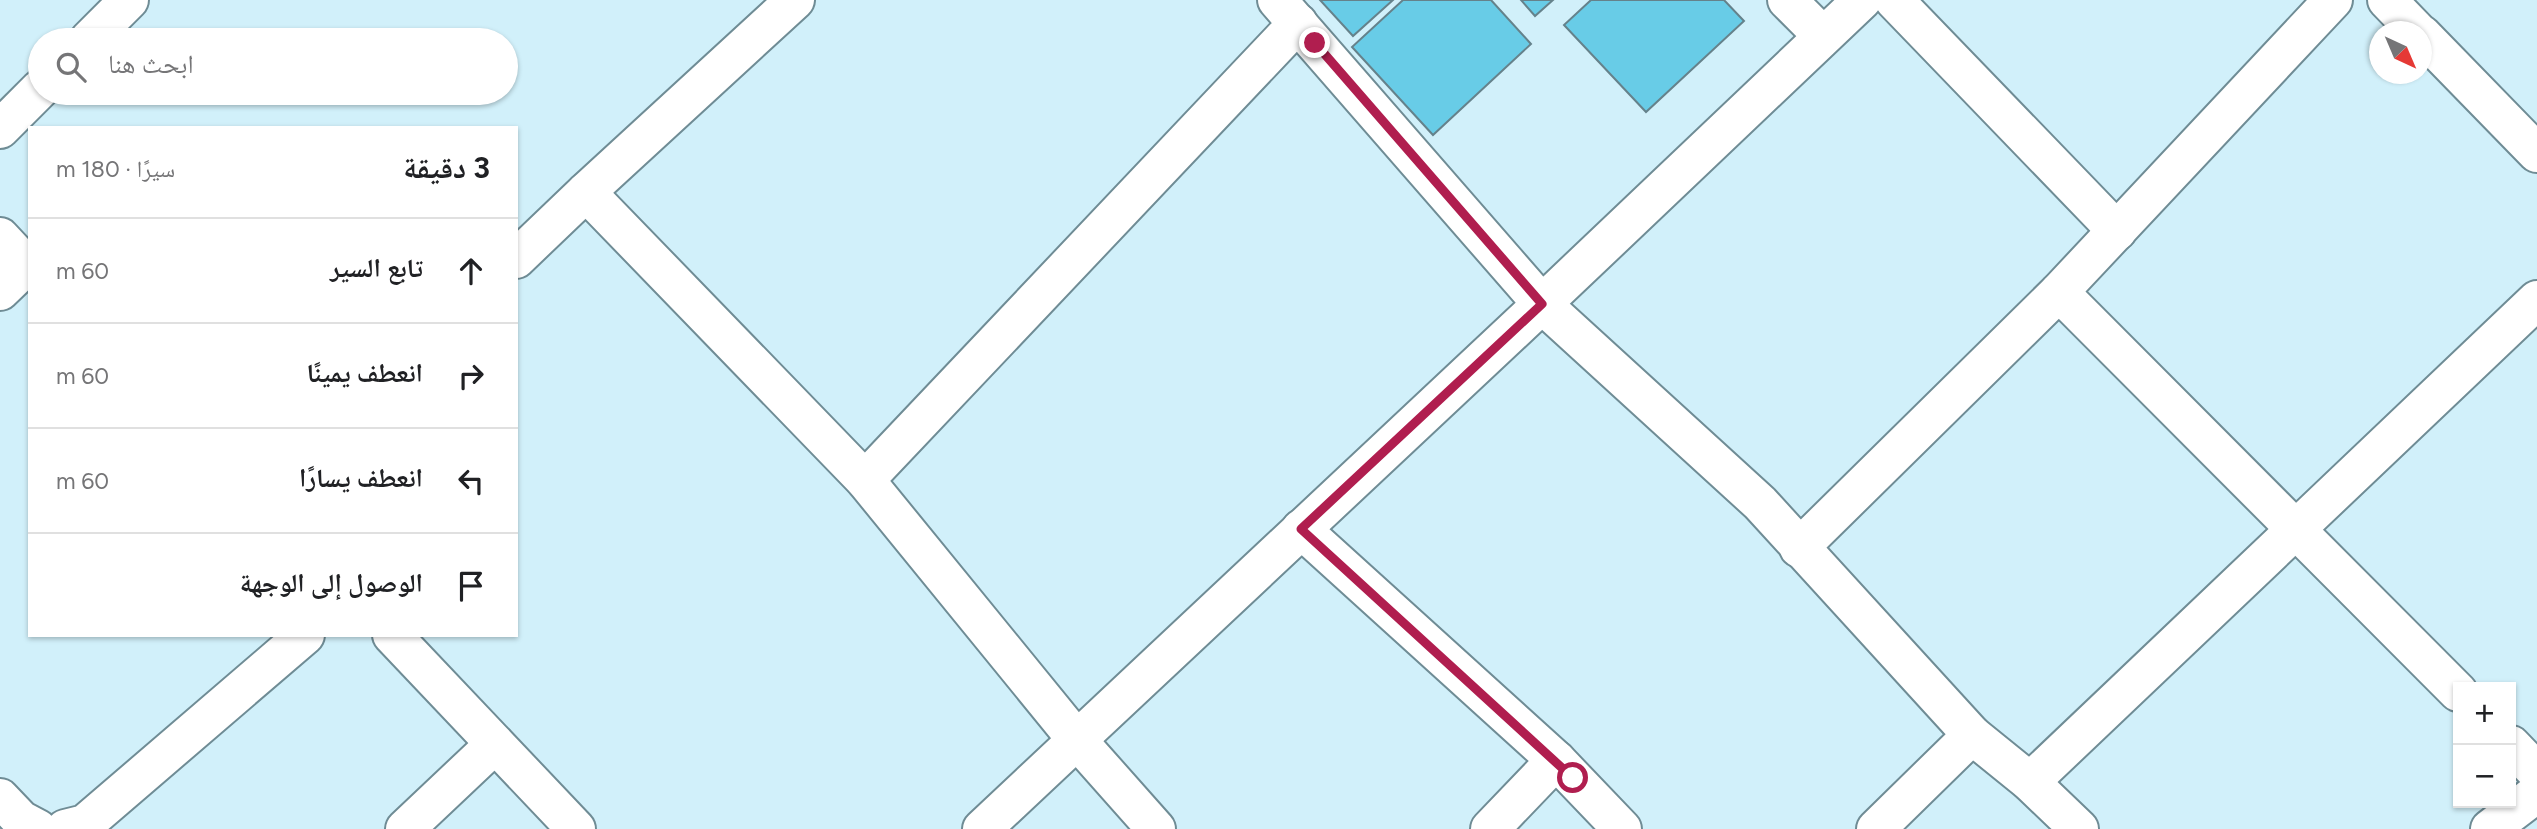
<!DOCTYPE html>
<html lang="ar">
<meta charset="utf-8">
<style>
:root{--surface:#fff;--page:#f6f6f6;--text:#202124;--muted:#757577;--line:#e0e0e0}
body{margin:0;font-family:Figtree,"Noto Naskh Arabic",sans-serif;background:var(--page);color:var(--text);direction:rtl}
.controls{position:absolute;right:21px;bottom:21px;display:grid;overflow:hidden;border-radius:0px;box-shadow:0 2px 5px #0004}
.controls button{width:63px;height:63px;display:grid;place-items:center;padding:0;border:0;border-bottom:2px solid var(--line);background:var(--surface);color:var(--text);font:35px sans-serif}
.compass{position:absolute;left:2369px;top:21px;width:63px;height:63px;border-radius:50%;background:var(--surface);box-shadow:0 2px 5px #0004;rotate:136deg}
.stop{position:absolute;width:21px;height:21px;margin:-16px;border:5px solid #b01e4f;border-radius:50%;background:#fff}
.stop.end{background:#b01e4f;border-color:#fff;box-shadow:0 2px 7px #0008}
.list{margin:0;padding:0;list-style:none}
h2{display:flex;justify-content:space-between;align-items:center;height:91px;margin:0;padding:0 28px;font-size:30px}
h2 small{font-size:23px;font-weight:400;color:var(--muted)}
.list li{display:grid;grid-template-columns:46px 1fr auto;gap:21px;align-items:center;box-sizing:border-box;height:105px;padding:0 28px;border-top:2px solid var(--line)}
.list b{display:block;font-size:26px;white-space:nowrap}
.list em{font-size:23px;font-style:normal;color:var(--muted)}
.icon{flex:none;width:38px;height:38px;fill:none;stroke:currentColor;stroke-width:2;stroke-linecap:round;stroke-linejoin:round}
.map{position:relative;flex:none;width:2537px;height:829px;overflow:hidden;direction:ltr}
.search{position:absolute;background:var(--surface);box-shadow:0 2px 5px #0004;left:28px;top:28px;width:490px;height:77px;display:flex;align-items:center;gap:18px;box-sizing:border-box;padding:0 24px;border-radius:38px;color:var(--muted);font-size:26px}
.panel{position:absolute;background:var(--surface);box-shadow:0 2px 5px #0004;left:28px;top:126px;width:490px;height:511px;border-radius:0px;direction:rtl}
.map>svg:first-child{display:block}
.building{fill:#68cce7;stroke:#65828b;stroke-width:2}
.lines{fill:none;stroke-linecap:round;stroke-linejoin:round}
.minor-casing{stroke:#6f8c95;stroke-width:42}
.tertiary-casing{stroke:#6f8c95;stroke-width:42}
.minor{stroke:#fff;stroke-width:38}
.tertiary{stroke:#fff;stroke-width:38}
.route{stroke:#b01e4f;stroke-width:9}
</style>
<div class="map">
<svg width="2537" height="829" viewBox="0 0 2537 829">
<rect width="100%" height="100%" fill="#d1f0fa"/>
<!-- building -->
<g class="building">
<path d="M1320 0H1393L1353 36Z"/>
<path d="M1403 0H1491L1531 44 1433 135 1352 47Z"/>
<path d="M1521 0H1553L1535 16Z"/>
<path d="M1591 0H1724L1744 21 1646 112 1564 25Z"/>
</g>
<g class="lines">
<!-- minor casing -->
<g class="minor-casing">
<g id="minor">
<path d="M1277 0 1542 304 1760 503 1972 735 2030 782 2079 829"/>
<path d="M1787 0 1823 36"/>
<path d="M1894 0 2117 231"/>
<path d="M2387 0 2418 32"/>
<path d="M2422 35 2537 153"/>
<path d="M89 40 129 0"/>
<path d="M0 129 40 89"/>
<path d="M586 192 865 480 1077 740 1156 829"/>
<path d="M0 237 30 269"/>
<path d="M516 259 586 192 795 0"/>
<path d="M0 291 26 266"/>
<path d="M2059 292 2458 692"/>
<path d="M865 480 1298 23"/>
<path d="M1301 529 1556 760 1622 829"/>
<path d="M1799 548 2059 292 2333 0"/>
<path d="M392 635 576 829"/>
<path d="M2511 745 2537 772"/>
<path d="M2030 782 2537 300"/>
<path d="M0 798 21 820 38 829"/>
<path d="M65 829 85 824 305 635"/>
<path d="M405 829 495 744"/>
<path d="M982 829 1542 304 1862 0"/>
<path d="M1490 829 1556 760"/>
<path d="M1876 829 1972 735"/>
</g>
</g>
<!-- tertiary casing -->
<g class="tertiary-casing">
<path id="tertiary" d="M2490 829 2537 793"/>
</g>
<!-- minor -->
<use href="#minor" class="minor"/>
<!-- tertiary -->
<use href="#tertiary" class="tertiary"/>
</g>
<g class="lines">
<!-- route -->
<path class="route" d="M1315 43 1542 304 1301 529 1573 778"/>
</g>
</svg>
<div class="controls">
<button>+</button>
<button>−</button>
</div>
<svg class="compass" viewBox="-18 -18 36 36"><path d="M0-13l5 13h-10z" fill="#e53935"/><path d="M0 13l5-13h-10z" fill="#757577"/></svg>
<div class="stop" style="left:1573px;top:778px"></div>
<div class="stop end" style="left:1315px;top:43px"></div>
<div class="search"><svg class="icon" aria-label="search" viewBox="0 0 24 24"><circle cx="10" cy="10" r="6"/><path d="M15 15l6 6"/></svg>ابحث هنا</div>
<section class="panel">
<h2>3 دقيقة<small>سيرًا · 180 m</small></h2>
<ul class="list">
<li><svg class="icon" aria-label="ahead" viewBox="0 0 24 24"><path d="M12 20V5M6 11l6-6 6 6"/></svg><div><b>تابع السير</b></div><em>60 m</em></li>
<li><svg class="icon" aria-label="right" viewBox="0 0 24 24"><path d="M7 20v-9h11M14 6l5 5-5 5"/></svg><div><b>انعطف يمينًا</b></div><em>60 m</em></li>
<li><svg class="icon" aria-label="left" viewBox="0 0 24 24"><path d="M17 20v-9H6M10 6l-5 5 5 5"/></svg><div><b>انعطف يسارًا</b></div><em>60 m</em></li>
<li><svg class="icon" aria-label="arrive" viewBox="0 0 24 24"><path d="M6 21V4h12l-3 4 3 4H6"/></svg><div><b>الوصول إلى الوجهة</b></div></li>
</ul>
</section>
</div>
